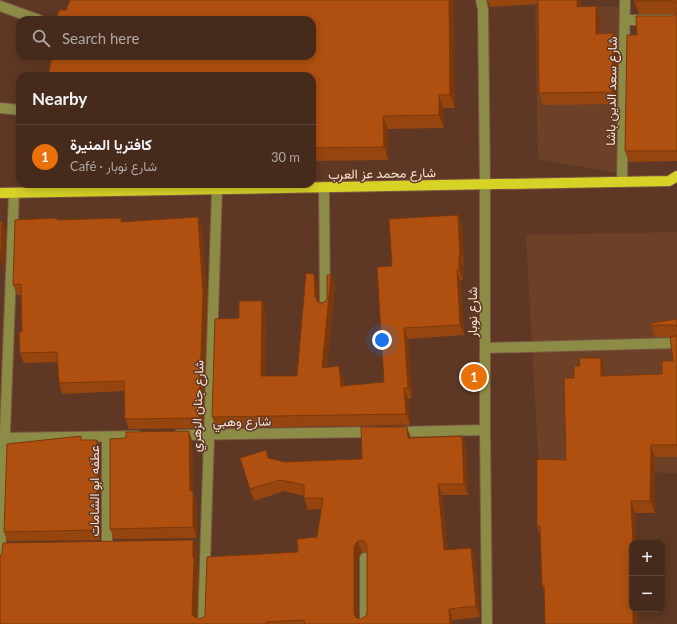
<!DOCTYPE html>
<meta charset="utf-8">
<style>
:root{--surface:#462a1b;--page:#503628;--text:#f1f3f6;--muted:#b0a7a3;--line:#5e463a;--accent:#8c9099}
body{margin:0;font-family:Lato,Vazirmatn,sans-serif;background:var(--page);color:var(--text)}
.controls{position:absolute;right:12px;bottom:12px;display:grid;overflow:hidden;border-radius:8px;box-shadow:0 2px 10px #0003}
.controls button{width:36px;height:36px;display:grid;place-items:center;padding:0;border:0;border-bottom:1px solid var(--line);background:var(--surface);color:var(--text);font:20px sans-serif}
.you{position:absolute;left:382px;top:340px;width:14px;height:14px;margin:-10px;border:3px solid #fff;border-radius:50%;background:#1a73e8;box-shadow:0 0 0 6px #1a73e833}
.badge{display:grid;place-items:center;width:26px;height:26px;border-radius:50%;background:var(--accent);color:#fff;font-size:13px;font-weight:700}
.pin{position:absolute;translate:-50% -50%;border:2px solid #fff;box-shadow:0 1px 4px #0006}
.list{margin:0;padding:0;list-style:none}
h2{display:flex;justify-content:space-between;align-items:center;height:52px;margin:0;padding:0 16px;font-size:17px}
h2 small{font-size:13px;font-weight:400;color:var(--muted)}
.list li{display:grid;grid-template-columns:26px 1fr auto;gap:12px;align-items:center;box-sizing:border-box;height:64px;padding:0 16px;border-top:1px solid var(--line)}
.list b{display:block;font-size:15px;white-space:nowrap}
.list p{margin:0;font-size:13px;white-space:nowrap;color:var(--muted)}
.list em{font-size:13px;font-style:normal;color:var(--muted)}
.icon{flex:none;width:22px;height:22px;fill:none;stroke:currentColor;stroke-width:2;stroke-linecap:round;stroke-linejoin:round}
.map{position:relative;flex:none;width:677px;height:624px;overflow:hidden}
.search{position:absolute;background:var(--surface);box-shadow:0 2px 10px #0003;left:16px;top:16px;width:300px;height:44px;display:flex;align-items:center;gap:10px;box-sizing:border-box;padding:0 14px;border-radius:12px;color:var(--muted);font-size:15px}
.panel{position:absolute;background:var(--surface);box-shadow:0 2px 10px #0003;left:16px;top:72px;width:300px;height:116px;border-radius:12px}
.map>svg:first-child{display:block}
.built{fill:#6d4028}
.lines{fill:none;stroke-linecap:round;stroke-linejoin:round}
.minor-casing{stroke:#7a5644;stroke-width:12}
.major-casing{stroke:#7a5644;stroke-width:12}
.minor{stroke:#8d8c47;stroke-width:10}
.major{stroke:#d7d226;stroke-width:10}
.wall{fill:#97450e;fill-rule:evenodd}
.shaded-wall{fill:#7b380b}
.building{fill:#b05010;stroke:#7b380b;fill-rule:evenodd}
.labels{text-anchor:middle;stroke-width:3;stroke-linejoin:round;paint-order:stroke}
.street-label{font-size:13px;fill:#f9e1d5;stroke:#5e3824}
</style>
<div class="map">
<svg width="677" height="624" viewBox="0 0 677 624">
<rect width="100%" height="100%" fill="#5e3824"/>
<!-- built -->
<g class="built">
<path d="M535 6 630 7 619 173 538 159Z"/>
<path d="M677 232V473L539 470 526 235Z"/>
</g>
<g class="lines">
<!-- minor casing -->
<g class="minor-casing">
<g id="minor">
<path d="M481 0 483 9 485 184V430L487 624"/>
<path d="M0 6 39 20"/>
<path d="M625 20H677"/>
<path d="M0 108 20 110"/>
<path d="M622 182 625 0"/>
<path d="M324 187 325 307"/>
<path d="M485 348 677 343"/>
<path d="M396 432 485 430"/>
<path d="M178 435 374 432"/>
<path d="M107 437V546"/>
<path d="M0 438 138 436"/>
<path d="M0 563 14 193"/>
<path d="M203 624 217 189"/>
<path d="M365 624V558"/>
</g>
</g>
<!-- major casing -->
<g class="major-casing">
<path id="major" d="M0 193 669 181 677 176"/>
</g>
<!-- minor -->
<use href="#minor" class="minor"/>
<!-- major -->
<use href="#major" class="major"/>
</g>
<!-- wall -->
<g class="wall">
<path d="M70 0H453L455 108H443L444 128 388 129V160L312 161V76L66 10Z"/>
<path d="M487 0H581V7L600 18V34L613 33 618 45 617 104 543 105 539 93 538 4 490 7Z"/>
<path d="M677 0V14H639L634 1Z"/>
<path d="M677 14V161L629 162 625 151 637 35Z"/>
<path d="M458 215 462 225 464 266H463V280H460L464 335 408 339 412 398 408 399 410 425 216 428 212 417 239 318 266 312 265 376H297L318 284V302L321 303 325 302 327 299 331 275 335 286 327 367 343 377 344 386 384 382 392 266Z"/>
<path d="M198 217 202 228 207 303 203 428 129 429 125 419 124 391 62 394 59 383 58 362 24 363 20 353 22 332 21 295H17L13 285 58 220 121 218 123 222Z"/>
<path d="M677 319V457H655V513H635L544 590 542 586 541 538 537 526 566 460 574 378 580 366 605 370V376L662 374 673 361 671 337H655L651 325Z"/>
<path d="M189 431 192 441 193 493 196 501 197 538 114 539 110 529 126 438Z"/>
<path d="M462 436 466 448 468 495H442L447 550 475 559 480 617 453 620V624H0L193 540 197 551V566L198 569 197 618 198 619 202 618 298 552 317 537 321 509 308 510 304 498V496L284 491 254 501 250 489 266 450 268 458 285 462 362 459 411 438ZM362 552H367V613L366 616 361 619H358V558L360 554Z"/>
<path d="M82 440H97L100 449V540L7 541 4 532Z"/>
</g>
<!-- shaded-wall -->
<g class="shaded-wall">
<path d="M449 0H453L454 1 455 108 450 95Z"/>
<path d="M577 0H581L582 19 577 7Z"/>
<path d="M596 6 600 18V46L596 34Z"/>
<path d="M613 33 618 45 617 104 612 92Z"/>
<path d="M439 95 443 108 444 128 439 115Z"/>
<path d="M383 116 388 129V160L384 147Z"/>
<path d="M458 215 462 225 464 266 460 256Z"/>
<path d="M198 217 202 228 207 303 203 428 199 418Z"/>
<path d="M2 221 6 231 5 271 1 261Z"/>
<path d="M459 256 463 266V280L459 270Z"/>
<path d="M457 270 460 280 464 335 460 325Z"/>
<path d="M314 274 318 284 319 307 315 297Z"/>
<path d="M331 275 335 286 326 378 322 368Z"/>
<path d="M262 301 266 312 265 387 261 376Z"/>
<path d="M404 328 408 339 412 398 408 388Z"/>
<path d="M601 358 605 370V388L601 376Z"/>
<path d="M339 366 343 377 344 397 341 386Z"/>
<path d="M404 388 408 399 410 425 406 414Z"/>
<path d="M407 427 411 438H408Z"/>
<path d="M189 431 192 441 193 493 196 501 197 538 193 527 190 491Z"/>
<path d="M462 436 466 448 468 495 464 484Z"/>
<path d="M97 440 100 449V540L97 530Z"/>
<path d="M651 445 655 457V513L650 501Z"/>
<path d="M438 484 442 495 448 562 444 550Z"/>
<path d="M631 501 635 513 637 543H633Z"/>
<path d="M193 540 197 551V566L198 569 197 624 192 613Z"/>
<path d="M358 541 362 552 360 554 358 558V624L354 613V547L356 543Z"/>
<path d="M471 548 475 559 480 617 476 606Z"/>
<path d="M449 609 453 620V624H450Z"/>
<rect x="633" y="609" width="4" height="15"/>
</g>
<!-- building -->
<g class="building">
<path d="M70 0H449L450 95H439V115L383 116 384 147 312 148V76H48L52 56H312V20H56L59 10H66Z"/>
<path d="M538 0H577V7L596 6V34L613 33 612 92 539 93Z"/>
<path d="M634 0H677V3L672 1H634Z"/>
<path d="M677 14V151H625L627 35H637L636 16H673Z"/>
<path d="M458 215 460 256H459V270H457L460 325 404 328 408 388H404L406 414 212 417 215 319 239 318V301H262L261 376H297L306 273 314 274 315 297 318 302 321 303 325 302 327 299V275H331L322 368 339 366 341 386 384 382 377 267 392 266 389 219Z"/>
<path d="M198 217 203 292 199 418 125 419 124 381 59 383 57 352 20 353 19 332H22L21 284 13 285 15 220 57 218V220L121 218V222Z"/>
<path d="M0 221H2L1 261 0 248Z"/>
<path d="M677 319V326L675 325H651V323Z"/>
<path d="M677 335V445H651L650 501H631L633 543H632V609H633V624H545L544 586H542L540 526H537V459L566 460 564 378H574V366H580L579 358H601V376L662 374V361H673L670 337 676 336Z"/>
<path d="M361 427H407L408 438 462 436 464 484H438L444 550 471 548 476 606 449 609 450 624H305L304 620 266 622V624H0V556H1L2 552 3 543 193 540V558H194L192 613 193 616 198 619 202 618 205 616V613L207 557 298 552 297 539 317 537 323 498H304V485L280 480 250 489 240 458 266 450 268 458 285 462 362 459ZM358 541H364L366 543 367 547V613L366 616 361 619 357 618 355 616 354 613V547L356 543Z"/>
<path d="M189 431 190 491H193V527L110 529V439L126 438V432Z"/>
<path d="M81 436V440H97V530L4 532 7 444Z"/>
</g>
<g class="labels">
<!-- street labels -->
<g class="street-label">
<text transform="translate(611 91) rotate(-89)" y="5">شارع سعد الدين باشا</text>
<text transform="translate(382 173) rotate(-1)" y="5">شارع محمد عز العرب</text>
<text transform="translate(472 312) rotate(-90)" y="5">شارع نوبار</text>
<text transform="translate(197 406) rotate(-88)" y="5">شارع جنان الزهري</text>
<text transform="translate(242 421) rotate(-1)" y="5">شارع وهبي</text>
<text transform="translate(94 491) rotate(-90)" y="5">عطفه ابو الشامات</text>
</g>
</g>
</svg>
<div class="controls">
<button>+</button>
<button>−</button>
</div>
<div class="you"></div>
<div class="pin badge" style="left:474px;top:377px;background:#e8710a">1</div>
<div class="search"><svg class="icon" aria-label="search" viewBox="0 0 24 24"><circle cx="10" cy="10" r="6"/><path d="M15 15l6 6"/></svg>Search here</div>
<section class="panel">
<h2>Nearby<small></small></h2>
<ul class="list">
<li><span class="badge" style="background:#e8710a">1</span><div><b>كافتريا المنيرة</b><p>Café · شارع نوبار</p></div><em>30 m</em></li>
</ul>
</section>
</div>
